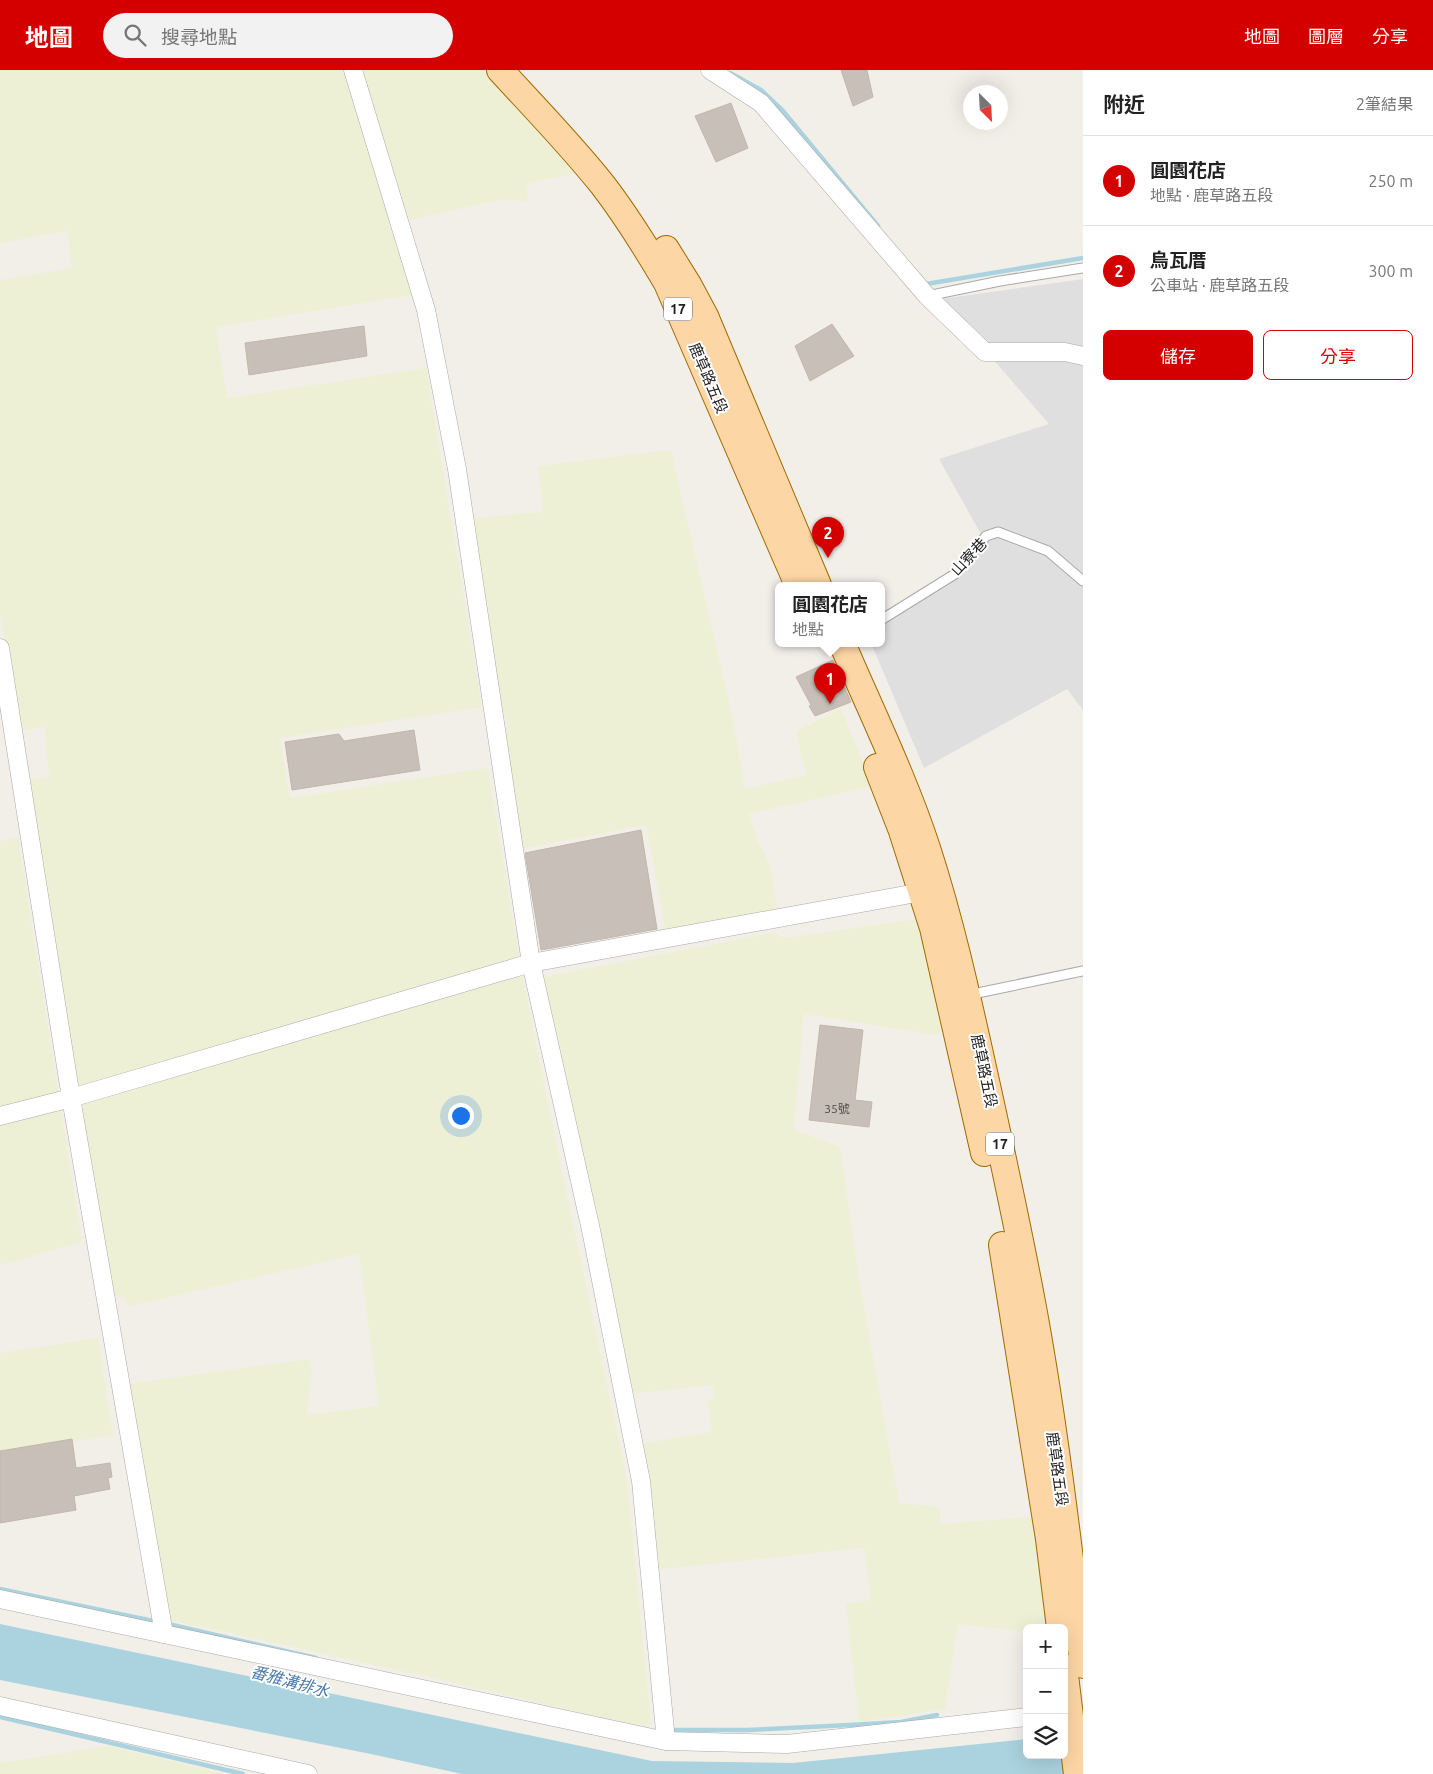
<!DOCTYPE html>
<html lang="zh-TW">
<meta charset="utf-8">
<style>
:root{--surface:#fff;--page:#f2f2f2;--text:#222;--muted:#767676;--line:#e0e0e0;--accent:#d40000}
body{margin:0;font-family:Ubuntu,"Noto Sans TC",sans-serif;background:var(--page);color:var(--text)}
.controls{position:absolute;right:15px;bottom:15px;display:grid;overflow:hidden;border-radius:8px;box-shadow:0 5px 20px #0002}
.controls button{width:45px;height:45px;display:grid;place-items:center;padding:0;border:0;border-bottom:1px solid var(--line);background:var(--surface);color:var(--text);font:25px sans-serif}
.compass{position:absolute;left:963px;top:15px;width:45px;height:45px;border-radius:50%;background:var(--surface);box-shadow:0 5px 20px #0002;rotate:156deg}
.you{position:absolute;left:460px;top:1045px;width:18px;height:18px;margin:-12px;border:4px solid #fff;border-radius:50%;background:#1a73e8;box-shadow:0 0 0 8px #1a73e833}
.badge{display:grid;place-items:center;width:32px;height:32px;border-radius:50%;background:var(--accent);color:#fff;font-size:16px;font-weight:700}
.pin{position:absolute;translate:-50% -41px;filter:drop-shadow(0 1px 2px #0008)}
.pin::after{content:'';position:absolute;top:26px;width:18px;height:15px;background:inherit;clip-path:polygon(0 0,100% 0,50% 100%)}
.popup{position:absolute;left:775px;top:512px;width:110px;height:65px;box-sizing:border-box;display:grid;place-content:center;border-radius:8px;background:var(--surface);filter:drop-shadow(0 1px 4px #0005);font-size:16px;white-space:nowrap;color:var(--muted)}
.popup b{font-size:19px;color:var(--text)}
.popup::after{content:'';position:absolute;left:50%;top:100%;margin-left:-10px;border:10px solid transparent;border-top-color:var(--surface)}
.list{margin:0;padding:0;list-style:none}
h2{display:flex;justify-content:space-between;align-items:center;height:65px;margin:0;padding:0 20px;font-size:21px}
h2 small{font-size:16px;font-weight:400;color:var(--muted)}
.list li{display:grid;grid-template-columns:32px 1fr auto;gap:15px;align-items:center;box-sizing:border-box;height:90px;padding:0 20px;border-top:1px solid var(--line)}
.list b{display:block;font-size:19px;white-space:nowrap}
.list p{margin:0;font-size:16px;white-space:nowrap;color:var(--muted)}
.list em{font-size:16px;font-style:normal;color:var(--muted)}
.actions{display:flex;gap:10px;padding:15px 20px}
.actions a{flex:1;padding:11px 0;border:1px solid var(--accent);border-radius:8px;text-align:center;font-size:18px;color:var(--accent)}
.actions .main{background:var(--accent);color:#fff}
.icon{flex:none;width:28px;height:28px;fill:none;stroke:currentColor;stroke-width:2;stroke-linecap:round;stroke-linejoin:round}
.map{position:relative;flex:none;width:1083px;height:1704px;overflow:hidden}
header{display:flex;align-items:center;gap:30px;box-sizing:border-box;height:70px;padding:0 25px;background:var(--accent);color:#fff}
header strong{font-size:24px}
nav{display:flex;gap:28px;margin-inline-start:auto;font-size:18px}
.search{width:350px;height:45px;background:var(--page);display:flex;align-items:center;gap:12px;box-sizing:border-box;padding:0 18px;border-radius:28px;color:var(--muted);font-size:19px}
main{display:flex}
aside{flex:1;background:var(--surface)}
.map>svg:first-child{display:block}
.residential{fill:#e0dfdf}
.farmland{fill:#eef0d5}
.water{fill:#aad3df}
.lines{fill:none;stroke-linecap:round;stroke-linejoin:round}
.stream{stroke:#aad3df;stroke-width:4.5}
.building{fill:#c7bfb8;stroke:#c4b6ab}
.service-casing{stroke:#a9a9a9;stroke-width:11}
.minor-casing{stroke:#a9a9a9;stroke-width:19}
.primary-casing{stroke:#a06b00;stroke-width:28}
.service{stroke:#fff;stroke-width:9}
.minor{stroke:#fff;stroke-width:18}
.primary{stroke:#fcd6a4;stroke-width:26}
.labels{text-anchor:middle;stroke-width:4;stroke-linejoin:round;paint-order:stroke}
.number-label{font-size:12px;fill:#4b4948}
.shield{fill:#fff;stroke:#646464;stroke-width:1}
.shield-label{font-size:14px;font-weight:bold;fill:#222}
.street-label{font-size:15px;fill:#222;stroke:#fff}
.water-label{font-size:16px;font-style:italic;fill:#4a7aab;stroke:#fff}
</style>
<header>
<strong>地圖</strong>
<div class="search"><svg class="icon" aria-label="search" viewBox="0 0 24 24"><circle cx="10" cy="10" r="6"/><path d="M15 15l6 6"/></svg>搜尋地點</div>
<nav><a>地圖</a><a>圖層</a><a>分享</a></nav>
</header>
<main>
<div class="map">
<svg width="1083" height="1704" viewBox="0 0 1083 1704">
<rect width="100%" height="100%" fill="#f2efe9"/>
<!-- residential -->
<path class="residential" d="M1083 209V640L1067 619 924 698 871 573H881V544L988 477 939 389 1049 354 941 229Z"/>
<!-- farmland -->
<g class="farmland">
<path d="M0 0H344L369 75 413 225 216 257 227 328 426 298 482 637 280 668 290 728 488 698 519 887 547 1029 627 1410 651 1654 635 1655 407 1602 169 1550 127 1314 308 1289 312 1301 307 1345 379 1336 359 1184 129 1236 123 1227 114 1226 77 1016 27 710 49 707 44 657 19 661 0 543V210L72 198 67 161 0 173Z"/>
<path d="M360 0H487L576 95V103L526 114 528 131 498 130 410 150 387 89Z"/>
<path d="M661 381H671L733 649 745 719 806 705 796 661 841 639 873 716 749 744 756 768 770 794 777 839 666 864 646 755 521 779 501 660 508 656 506 647 501 638 472 448 543 442 538 396Z"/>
<path d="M18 768 82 1172 0 1195V771Z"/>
<path d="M917 849 945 959 937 965 804 944 794 1060 840 1077 860 1214 899 1433 940 1437V1454L1032 1447 1048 1554 1047 1558H1027V1562L958 1554 945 1639 859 1652 846 1534 871 1530 864 1478 654 1500 640 1374 712 1362 707 1329H715L712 1315 630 1324 542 907 772 863 785 868Z"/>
<path d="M98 1268 113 1365 0 1383V1283Z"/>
<path d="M108 1676 225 1704H0V1693Z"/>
</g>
<!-- water -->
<path class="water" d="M0 1554 652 1691 793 1693 1027 1669V1685H1064L1083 1704H462L371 1684 0 1610Z"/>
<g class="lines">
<!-- stream -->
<g class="stream">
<path d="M730 3 761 20 783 41 878 156"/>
<path d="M924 212 926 214 1083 188"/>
<path d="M0 1519 158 1552"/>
<path d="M168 1554 316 1588"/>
<path d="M0 1647 243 1704"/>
<path d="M668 1660H748L850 1655 901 1652 937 1645"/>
</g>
</g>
<!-- building -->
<g class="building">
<path d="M841 0H867L873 27 853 36Z"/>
<path d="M731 33 748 78 716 92 695 46Z"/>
<path d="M832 254 854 286 810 311 795 276Z"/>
<path d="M364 256 367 286 249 305 245 273Z"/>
<path d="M833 590 851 632 815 646 809 636 811 635 796 607Z"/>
<path d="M414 660 420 700 292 720 285 672 339 664 344 671Z"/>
<path d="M641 760 657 859 541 880 525 783Z"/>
<path d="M820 955 863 960 855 1030 872 1032 869 1057 809 1050Z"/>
<path d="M72 1369 76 1398 110 1393 112 1407 108 1408 110 1419 74 1426 76 1440 0 1453V1381Z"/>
</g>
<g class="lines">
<!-- service casing -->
<g class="service-casing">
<g id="service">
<path d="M927 226 1000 211 1083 198"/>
<path d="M881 550 955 504 986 466 998 462 1048 481 1083 511"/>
<path d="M968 925 1083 901"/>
</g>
</g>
<!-- minor casing -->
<g class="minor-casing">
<g id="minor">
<path d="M353 0 426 240 457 399 531 893 591 1160 641 1411 666 1671"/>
<path d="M710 0 761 33 927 226 985 282H1065L1083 286"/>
<path d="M0 578 71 1028 164 1564"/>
<path d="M0 1046 71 1028 531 893 922 822"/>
<path d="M0 1529 666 1671 787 1674 1027 1647"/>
<path d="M0 1636 308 1704"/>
</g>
</g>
<!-- primary casing -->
<g class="primary-casing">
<g id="primary">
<path d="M500 0C534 37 570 74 602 114 626 145 647 179 667 213L798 515"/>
<path d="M666 179 689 216 705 246 818 515"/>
<path d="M842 573C871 641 904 708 927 778 953 858 970 939 988 1020 1005 1098 1022 1175 1036 1254 1056 1367 1069 1481 1083 1595"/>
<path d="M877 697 902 761 933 858 984 1083"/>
<path d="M1002 1175 1049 1469 1060 1558"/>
<path d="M1064 1597 1077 1704"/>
</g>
</g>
<!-- service -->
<use href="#service" class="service"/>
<!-- minor -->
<use href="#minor" class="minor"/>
<!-- primary -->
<use href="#primary" class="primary"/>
</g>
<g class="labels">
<!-- number labels -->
<g class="number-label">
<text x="837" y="1043">35號</text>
</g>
<!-- shield labels -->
<g class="shield">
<rect x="664" y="227.5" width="28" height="23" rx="4"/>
<rect x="986" y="1062.5" width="28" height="23" rx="4"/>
</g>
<g class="shield-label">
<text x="678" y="244">17</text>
<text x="1000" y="1079">17</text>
</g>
<!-- street labels -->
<g class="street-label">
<text transform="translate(708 308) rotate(67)" y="5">鹿草路五段</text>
<text transform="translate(969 487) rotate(-47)" y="5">山寮巷</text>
<text transform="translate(984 1001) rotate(78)" y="5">鹿草路五段</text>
<text transform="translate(1057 1399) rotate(82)" y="5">鹿草路五段</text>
</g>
<!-- water labels -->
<g class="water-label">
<text transform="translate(290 1611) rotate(15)" y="6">番雅溝排水</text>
</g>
</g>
</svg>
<div class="controls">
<button>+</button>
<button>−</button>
<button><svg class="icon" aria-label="layers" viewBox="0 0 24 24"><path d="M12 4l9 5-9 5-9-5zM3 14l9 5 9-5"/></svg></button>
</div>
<svg class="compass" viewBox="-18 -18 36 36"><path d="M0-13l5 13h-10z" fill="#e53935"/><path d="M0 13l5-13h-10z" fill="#767676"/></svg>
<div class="you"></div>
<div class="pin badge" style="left:830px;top:634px">1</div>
<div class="popup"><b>圓園花店</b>地點</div>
<div class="pin badge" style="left:828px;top:488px">2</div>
</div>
<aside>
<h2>附近<small>2筆結果</small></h2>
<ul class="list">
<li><span class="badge">1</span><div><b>圓園花店</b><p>地點 · 鹿草路五段</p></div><em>250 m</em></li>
<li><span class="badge">2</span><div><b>烏瓦厝</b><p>公車站 · 鹿草路五段</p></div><em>300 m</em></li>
</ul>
<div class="actions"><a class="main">儲存</a><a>分享</a></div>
</aside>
</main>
